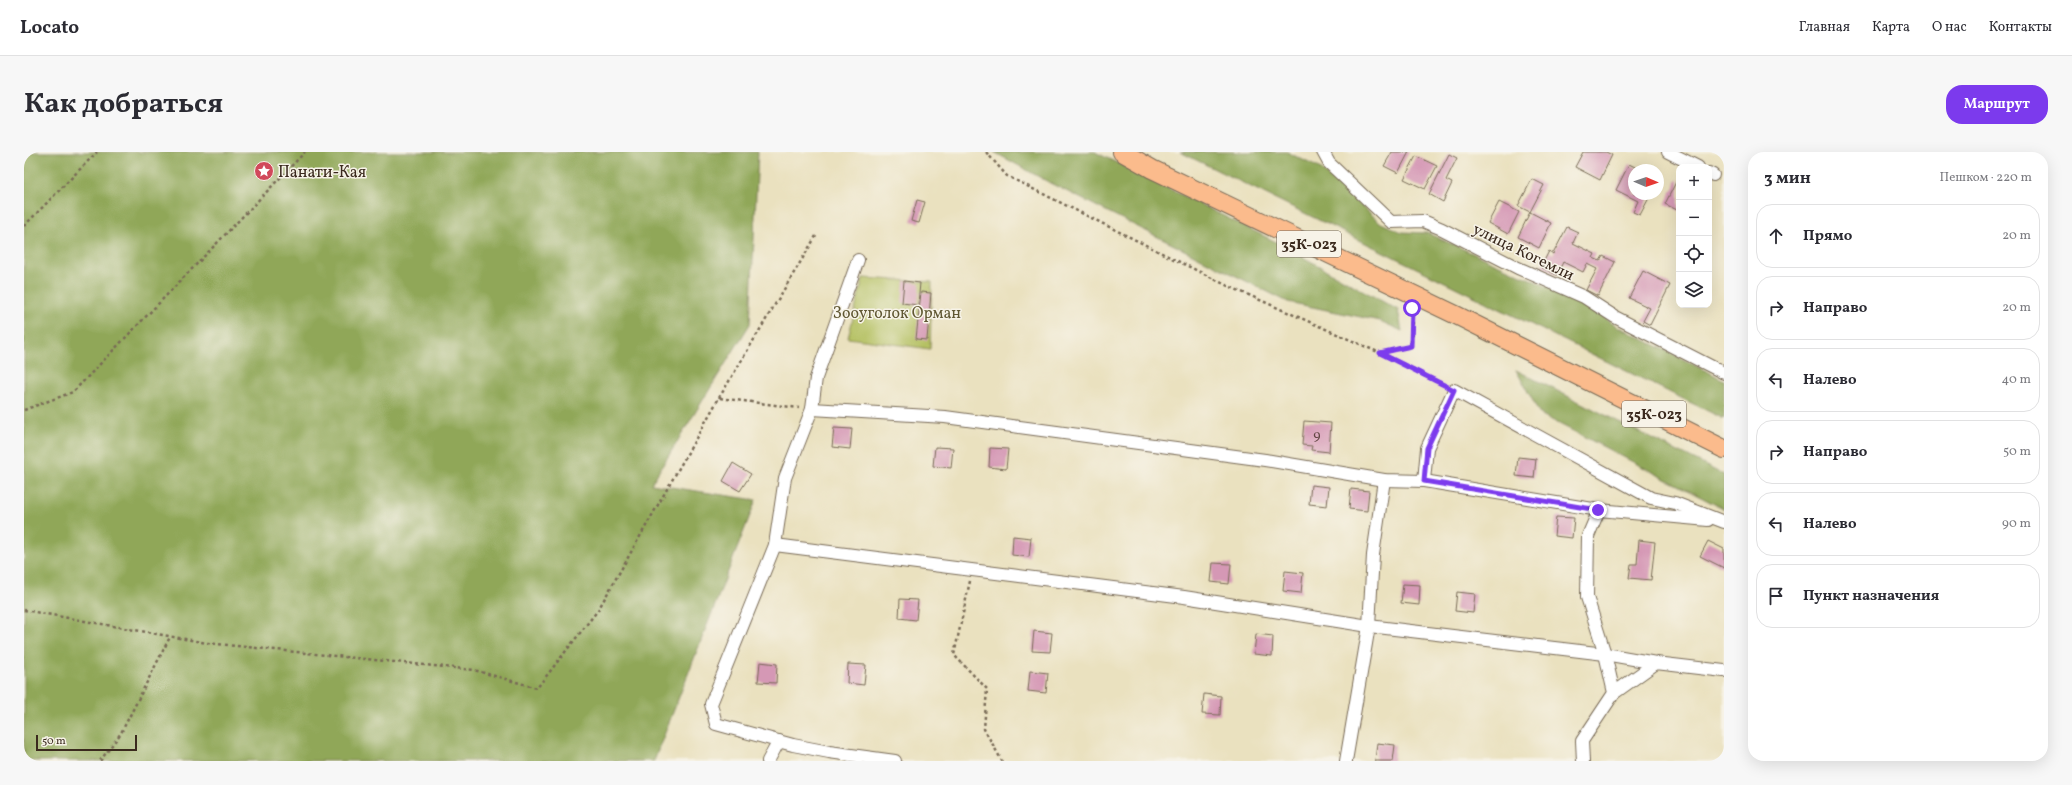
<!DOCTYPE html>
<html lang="ru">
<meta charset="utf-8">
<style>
:root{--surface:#fff;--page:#f7f7f7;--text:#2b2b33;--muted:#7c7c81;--line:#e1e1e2;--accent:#7c3aed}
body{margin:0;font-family:Vollkorn,serif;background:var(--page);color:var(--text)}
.controls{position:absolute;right:12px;top:12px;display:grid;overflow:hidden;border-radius:8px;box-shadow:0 4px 16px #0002}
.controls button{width:36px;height:36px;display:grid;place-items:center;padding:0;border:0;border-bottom:1px solid var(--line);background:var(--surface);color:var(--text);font:20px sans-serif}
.compass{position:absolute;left:1604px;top:12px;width:36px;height:36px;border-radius:50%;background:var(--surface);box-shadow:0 4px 16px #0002;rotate:92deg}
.scale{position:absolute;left:12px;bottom:10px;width:101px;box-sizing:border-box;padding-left:4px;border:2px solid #3b2a1e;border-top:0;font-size:11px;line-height:14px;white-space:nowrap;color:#3b2a1e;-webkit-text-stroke:3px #f7f3e8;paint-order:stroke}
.stop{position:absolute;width:12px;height:12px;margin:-9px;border:3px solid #7c3aed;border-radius:50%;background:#fff}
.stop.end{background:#7c3aed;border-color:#fff;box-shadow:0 1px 4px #0008}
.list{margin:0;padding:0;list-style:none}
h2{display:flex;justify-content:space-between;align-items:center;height:52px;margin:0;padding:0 16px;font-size:17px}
h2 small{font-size:13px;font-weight:400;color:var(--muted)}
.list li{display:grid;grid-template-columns:26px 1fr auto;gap:12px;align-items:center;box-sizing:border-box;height:64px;margin:0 8px 8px;padding:0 8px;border:1px solid var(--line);border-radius:16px}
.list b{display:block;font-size:15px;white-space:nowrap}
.list em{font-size:13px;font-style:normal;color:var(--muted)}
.icon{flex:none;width:22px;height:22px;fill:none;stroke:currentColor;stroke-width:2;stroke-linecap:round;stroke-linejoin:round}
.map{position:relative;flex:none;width:1700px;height:609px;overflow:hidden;border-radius:16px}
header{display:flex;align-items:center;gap:24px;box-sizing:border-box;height:56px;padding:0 20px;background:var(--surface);border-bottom:1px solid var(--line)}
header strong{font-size:19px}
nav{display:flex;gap:22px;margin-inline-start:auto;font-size:14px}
.intro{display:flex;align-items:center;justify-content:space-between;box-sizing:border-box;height:96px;padding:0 24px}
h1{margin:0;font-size:28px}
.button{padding:10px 18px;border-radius:16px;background:var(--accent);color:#fff;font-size:14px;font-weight:700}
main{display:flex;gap:24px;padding:0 24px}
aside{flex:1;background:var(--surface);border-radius:16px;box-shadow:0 4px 16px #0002}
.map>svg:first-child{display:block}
.green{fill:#b5c163;stroke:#787640}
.forest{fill:#90a759;stroke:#66683c}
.building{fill:#d598b5}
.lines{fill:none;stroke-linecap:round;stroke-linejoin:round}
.street-casing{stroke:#786a56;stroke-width:14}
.primary-casing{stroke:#786a56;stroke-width:20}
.path{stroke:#786a56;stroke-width:2.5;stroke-dasharray:3 3;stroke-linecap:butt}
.street{stroke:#fff;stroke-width:12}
.primary{stroke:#fbbb8c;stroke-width:18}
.route{stroke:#7c3aed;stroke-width:5}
.labels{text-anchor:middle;stroke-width:3;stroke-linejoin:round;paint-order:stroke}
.number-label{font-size:14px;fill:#624644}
.shield{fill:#f7f3e8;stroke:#73665b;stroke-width:1}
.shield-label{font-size:15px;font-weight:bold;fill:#3b2a1e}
.poi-label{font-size:16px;fill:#3b2a1e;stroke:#f7f3e8;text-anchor:start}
.street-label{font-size:16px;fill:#3b2a1e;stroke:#f7f3e8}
.park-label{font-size:16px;fill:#605733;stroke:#f7f3e8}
</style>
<header>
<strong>Locato</strong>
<nav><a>Главная</a><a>Карта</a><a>О нас</a><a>Контакты</a></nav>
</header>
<div class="intro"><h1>Как добраться</h1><a class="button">Маршрут</a></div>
<main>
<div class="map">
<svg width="1700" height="609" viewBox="0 0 1700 609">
<rect width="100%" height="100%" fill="#f7f3e8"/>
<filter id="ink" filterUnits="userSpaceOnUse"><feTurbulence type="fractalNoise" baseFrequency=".025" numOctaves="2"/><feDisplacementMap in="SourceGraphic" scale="8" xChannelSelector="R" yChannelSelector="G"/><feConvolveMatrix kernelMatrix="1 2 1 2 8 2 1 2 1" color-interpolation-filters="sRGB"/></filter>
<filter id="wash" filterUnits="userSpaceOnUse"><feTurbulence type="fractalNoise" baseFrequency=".012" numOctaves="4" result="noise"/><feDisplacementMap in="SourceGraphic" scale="16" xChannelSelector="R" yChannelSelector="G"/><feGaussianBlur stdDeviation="0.9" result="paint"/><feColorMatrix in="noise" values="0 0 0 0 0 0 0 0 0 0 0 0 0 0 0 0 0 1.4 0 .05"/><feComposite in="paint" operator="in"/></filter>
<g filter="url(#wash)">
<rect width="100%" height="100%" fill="#eae1bf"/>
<!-- green -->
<path class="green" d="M839 126 908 130 906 197 824 186Z"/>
<!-- forest -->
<g class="forest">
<path d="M0 0H734L726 172 627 332 732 348 630 609H0Z"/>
<path d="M970 0H1071L1254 91 1374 158 1378 179 1356 169 1264 150 1026 31Z"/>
<path d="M1156 0H1263L1295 16 1357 71 1378 80 1403 81 1558 150 1595 175 1700 228V267Z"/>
<path d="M1492 218 1700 323V357L1516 262Z"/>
</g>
<g id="blocks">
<!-- building -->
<g class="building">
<path d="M1368 0H1385L1374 21 1360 14Z"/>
<path d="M1559 0H1582L1588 3 1576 28 1551 15Z"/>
<path d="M1425 2 1433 6 1422 28 1428 31 1419 50 1405 42Z"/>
<path d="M1392 4 1413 14 1401 37 1380 27Z"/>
<path d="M1605 12 1617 18H1610V42H1627L1616 63 1609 60 1614 49 1592 38Z"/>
<path d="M1508 27 1520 33 1506 60 1494 54Z"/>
<path d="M1653 28 1655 29V59L1641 52Z"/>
<path d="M893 48 901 50 895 71 887 69Z"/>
<path d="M1475 50 1495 60 1484 82 1464 71Z"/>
<path d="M1506 60 1527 71 1515 96 1494 85Z"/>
<path d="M1543 75 1554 80 1549 91 1571 102 1569 106 1576 109 1579 104 1591 110 1574 144 1562 138 1573 117 1563 112 1559 120 1539 110 1533 123 1517 115 1525 99 1529 102Z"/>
<path d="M1619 119 1646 133 1626 173 1619 169 1626 156 1605 146Z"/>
<path d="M880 129 896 131 894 153 878 151Z"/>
<path d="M897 140 907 141 903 188 892 187Z"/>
<path d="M1280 269 1307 271 1305 300 1287 298 1288 294 1278 293Z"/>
<path d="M810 276 828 277 826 297 808 295Z"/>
<path d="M911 295 929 296 927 316 909 314Z"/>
<path d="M966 296 984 297 982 317 965 315Z"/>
<path d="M1494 305 1512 307 1510 326 1492 324Z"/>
<path d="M709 311 727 322 716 339 699 329Z"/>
<path d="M1287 333 1305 335 1303 354 1285 352Z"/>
<path d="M1327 337 1345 339 1343 359 1325 357Z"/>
<path d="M1532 365 1550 366 1548 386 1530 384Z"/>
<path d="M989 384 1007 386 1005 405 988 403Z"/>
<path d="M1615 388 1631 390 1627 428 1605 426 1607 412H1613Z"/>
<path d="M1684 389 1700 397V416L1676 404Z"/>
<path d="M1189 411 1207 412 1205 432 1187 430Z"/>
<path d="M1261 419 1279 421 1277 441 1259 439Z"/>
<path d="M1379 432 1396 433 1395 453 1377 451Z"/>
<path d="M1433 440 1451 442 1449 461 1431 459Z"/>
<path d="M876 447 894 448 892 468 875 466Z"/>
<path d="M1010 479 1028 481 1026 500 1008 499Z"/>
<path d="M1232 482 1249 484 1248 504 1230 502Z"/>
<path d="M736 510 753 512 752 531 734 530Z"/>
<path d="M824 512 842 513 840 533 823 531Z"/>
<path d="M1006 519 1024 521 1022 541 1004 539Z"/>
<path d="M1180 542 1197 544 1196 563 1178 562Z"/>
<path d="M1353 591 1371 593 1369 609H1351Z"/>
</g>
</g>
</g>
<g filter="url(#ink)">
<use href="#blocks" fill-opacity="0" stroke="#786a56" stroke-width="1"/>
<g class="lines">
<!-- street casing -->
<g class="street-casing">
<g id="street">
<path d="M1299 0 1305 11 1367 70 1399 69 1418 77 1494 116 1560 145 1591 165 1700 221"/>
<path d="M1644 0 1674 15"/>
<path d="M1685 21 1689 23"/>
<path d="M834 108 792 226 788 257 761 326 751 393 687 552 692 572 769 593 805 600 871 609"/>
<path d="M788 257 921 265 1241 308 1360 328 1400 329 1403 296 1430 238 1627 346 1651 351 1700 370"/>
<path d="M1400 329 1575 358 1684 368"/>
<path d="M751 393 1160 445 1345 474 1581 502 1632 511"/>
<path d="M1590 541 1632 511 1700 519"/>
<path d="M744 609 755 589"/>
<path d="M1322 609 1345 474 1349 403 1360 328"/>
<path d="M1559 609 1558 589 1590 541 1581 502 1563 445 1564 384 1575 358"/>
</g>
</g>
<!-- primary casing -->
<g class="primary-casing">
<path id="primary" d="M1098 0 1128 17 1432 163 1700 297"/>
</g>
<!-- path -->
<g class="path">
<path d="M962 0 983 24 1202 133 1356 201 1387 194 1388 158"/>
<path d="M0 74 73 0"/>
<path d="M1356 201 1420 233"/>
<path d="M695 246 792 84"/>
<path d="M0 258 49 240 281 0"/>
<path d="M946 429 930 503 963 537 960 577 978 609"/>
<path d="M0 458 183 491 450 518 513 536 574 458 695 246 775 256"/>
<path d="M76 609 97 581 146 485"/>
</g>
<!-- street -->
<use href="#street" class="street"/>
<!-- primary -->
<use href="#primary" class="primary"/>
</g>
</g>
<g class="lines" filter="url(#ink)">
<!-- route -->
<path class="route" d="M1388 156 1387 194 1356 201 1430 238 1403 296 1400 329 1574 358"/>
</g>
<!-- icons -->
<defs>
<g id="sight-disc" transform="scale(1)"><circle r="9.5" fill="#d1495b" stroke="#f7f3e8"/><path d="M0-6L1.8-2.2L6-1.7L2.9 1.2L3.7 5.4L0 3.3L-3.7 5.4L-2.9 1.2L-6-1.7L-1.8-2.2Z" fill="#fff"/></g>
</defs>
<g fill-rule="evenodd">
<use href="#sight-disc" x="240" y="19"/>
</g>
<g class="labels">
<!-- number labels -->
<g class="number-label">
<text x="1293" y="287">9</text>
</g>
<!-- shield labels -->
<g class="shield">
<rect x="1253" y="79" width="64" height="26" rx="3"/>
<rect x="1598" y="249" width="64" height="26" rx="3"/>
</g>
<g class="shield-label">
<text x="1285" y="97">35К-023</text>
<text x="1630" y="267">35К-023</text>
</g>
<!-- poi labels -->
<g class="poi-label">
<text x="254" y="25">Панати-Кая</text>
</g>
<!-- street labels -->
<g class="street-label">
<text transform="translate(1500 99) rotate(26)" y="6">улица Когемли</text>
</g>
<!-- park labels -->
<g class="park-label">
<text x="873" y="166">Зооуголок Орман</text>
</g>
</g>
</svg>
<div class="controls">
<button>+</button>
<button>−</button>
<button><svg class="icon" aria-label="locate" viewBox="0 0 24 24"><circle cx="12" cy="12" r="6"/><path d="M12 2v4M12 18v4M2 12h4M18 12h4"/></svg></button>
<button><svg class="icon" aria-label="layers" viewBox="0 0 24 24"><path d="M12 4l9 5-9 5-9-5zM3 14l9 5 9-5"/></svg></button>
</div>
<svg class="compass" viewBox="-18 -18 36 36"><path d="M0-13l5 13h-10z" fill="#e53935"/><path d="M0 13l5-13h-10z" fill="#7c7c81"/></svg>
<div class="scale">50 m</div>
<div class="stop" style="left:1388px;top:156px"></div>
<div class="stop end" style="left:1574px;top:358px"></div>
</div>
<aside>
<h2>3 мин<small>Пешком · 220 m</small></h2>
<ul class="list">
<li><svg class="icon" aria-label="ahead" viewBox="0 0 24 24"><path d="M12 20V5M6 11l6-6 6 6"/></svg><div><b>Прямо</b></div><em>20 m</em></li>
<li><svg class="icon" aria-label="right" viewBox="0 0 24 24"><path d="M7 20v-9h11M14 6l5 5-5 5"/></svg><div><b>Направо</b></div><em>20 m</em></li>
<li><svg class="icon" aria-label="left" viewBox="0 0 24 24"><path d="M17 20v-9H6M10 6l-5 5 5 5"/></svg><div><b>Налево</b></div><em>40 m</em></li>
<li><svg class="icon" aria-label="right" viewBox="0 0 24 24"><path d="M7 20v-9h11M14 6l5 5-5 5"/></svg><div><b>Направо</b></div><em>50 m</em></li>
<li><svg class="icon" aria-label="left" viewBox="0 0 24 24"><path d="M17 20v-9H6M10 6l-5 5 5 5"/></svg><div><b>Налево</b></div><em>90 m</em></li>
<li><svg class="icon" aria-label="arrive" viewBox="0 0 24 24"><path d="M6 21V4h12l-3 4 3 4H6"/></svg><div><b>Пункт назначения</b></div></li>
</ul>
</aside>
</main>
